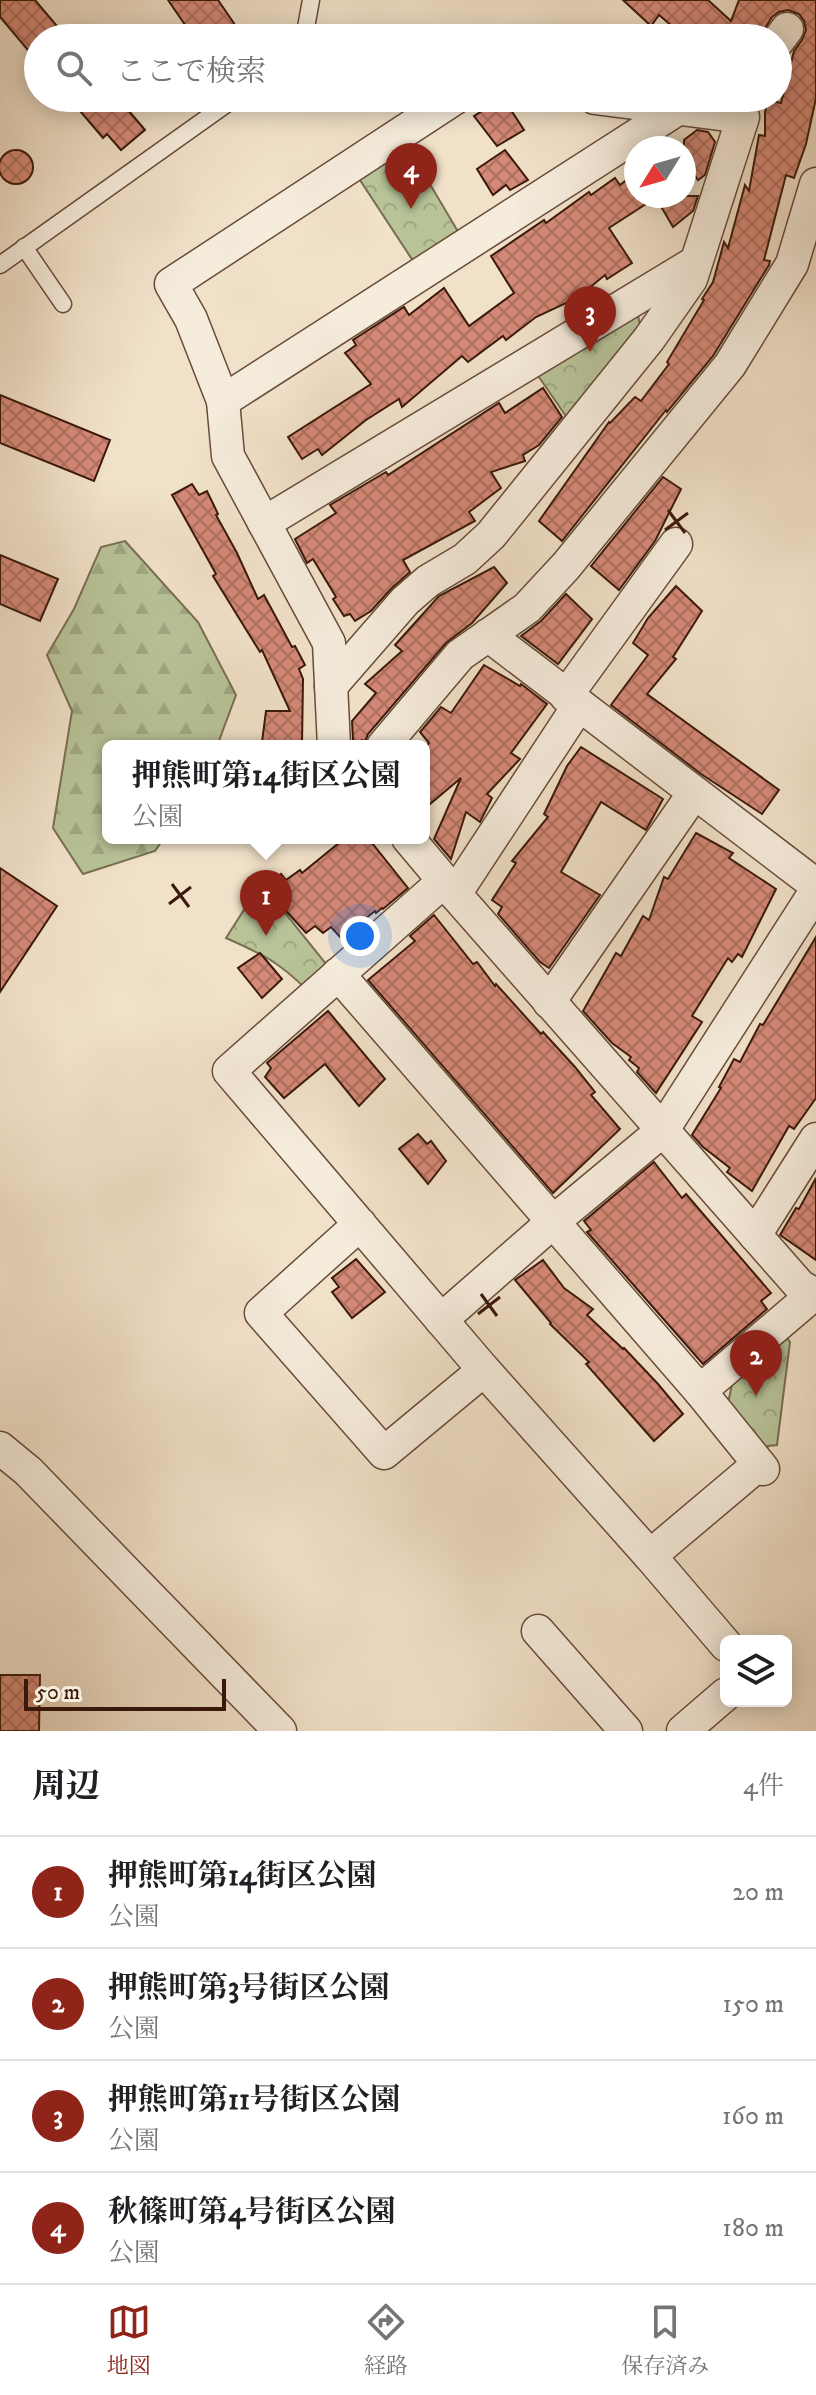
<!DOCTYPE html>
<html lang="ja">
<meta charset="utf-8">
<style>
:root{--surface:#fff;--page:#f6f6f6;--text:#202124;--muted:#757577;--line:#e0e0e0;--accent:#8f2418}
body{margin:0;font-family:"IM FELL DW Pica","Noto Serif JP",serif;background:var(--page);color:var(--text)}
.controls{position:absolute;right:24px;bottom:24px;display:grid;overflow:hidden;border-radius:12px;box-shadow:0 4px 20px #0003}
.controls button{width:72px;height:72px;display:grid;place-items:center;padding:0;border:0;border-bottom:2px solid var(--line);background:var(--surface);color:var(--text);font:40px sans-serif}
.compass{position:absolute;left:624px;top:136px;width:72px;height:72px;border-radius:50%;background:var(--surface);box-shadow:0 4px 20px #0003;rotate:233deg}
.scale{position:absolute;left:24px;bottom:20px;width:202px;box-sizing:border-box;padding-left:8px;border:4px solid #3a190a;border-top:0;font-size:22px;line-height:28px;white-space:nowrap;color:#3a190a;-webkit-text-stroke:6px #f6ecdc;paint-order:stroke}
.you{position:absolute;left:360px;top:936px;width:28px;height:28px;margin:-20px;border:6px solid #fff;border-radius:50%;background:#1a73e8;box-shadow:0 0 0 12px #1a73e833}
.badge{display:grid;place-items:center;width:52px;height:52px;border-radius:50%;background:var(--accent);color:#fff;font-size:26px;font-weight:700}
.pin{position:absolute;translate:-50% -66px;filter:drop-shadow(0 2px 4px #0008)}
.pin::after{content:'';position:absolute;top:42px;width:28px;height:24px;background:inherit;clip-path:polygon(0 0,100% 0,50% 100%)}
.popup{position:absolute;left:102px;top:740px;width:328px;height:104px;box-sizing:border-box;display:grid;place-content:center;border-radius:12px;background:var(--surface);filter:drop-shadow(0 2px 6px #0005);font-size:26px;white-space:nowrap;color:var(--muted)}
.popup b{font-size:30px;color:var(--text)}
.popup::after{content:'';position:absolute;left:50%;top:100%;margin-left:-16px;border:16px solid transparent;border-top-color:var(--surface)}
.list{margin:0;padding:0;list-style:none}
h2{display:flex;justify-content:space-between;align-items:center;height:104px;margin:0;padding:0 32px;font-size:34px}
h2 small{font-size:26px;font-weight:400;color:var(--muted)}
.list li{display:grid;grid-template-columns:52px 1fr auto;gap:24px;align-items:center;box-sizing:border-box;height:112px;padding:0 32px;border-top:2px solid var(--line)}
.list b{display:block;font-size:30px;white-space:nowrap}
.list p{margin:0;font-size:26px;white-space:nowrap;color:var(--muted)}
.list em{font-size:26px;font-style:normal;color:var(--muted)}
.icon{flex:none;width:44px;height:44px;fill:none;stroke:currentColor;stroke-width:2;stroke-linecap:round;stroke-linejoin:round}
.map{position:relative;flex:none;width:816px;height:1731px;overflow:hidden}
.search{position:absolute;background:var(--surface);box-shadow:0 4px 20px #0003;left:24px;right:24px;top:24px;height:88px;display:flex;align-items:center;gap:20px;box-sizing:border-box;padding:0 28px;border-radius:44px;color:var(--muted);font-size:30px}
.sheet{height:552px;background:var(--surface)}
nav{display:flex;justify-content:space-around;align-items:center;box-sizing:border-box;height:112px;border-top:2px solid var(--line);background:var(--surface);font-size:22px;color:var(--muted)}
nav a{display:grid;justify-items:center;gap:4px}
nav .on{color:var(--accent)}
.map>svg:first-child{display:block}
.forest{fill:url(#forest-firs);stroke:#796e51;stroke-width:2}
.park{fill:url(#park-crowns);stroke:#796e51;stroke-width:2}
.building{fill:url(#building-cross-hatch);stroke:#3a190a;stroke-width:2}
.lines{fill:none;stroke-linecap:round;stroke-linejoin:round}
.lane-casing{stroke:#684b3a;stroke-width:19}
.street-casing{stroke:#684b3a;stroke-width:35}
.lane{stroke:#f6ecdc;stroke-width:16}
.street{stroke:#f6ecdc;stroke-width:32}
.ticks{fill:none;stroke:#3a190a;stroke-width:3}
</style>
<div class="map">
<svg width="816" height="1731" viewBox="0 0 816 1731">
<defs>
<pattern id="forest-firs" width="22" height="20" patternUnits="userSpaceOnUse" patternTransform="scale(2)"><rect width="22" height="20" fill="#b8c398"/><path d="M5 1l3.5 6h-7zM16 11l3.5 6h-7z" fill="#9fa782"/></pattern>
<pattern id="park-crowns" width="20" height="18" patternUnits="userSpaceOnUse" patternTransform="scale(2)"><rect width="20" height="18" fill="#b8c398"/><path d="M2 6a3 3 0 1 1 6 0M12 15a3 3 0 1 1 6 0" fill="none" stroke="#9fa782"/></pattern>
<pattern id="building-cross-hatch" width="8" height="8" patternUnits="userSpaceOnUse" patternTransform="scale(2)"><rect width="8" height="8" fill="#d58977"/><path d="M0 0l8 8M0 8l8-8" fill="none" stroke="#ae6f60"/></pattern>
</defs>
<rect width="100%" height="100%" fill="#f1e1c9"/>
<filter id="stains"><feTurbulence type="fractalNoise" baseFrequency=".0025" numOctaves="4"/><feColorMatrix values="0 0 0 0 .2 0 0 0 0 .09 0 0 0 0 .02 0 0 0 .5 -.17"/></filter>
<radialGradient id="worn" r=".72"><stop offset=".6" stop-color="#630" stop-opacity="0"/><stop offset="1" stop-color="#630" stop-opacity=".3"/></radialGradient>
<!-- forest -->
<path class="forest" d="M125 541 198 622 236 695 217 746H108V838H164L155 851 83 874 53 828 72 711 47 655 74 609 101 547Z"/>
<!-- park -->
<g class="park">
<path d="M408 147 463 240 419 270 358 177Z"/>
<path d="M638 315 640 326 570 422 532 367Z"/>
<path d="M261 883 331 970 307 990C279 962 262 954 226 938Z"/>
<path d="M785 1335 790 1342 777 1445 768 1446 765 1455 727 1408 732 1384Z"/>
</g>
<!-- building -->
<g class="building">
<path d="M0 0H35L67 38H38V62L0 17Z"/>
<path d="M168 0H218L244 38H194Z"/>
<path d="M623 0H708L731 21 739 0H816V98L806 144 794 178 786 175 764 260 770 261 769 265 713 356 667 412 666 410 562 541 539 521 609 422 610 423 635 397 641 401 669 364 667 362 704 300 702 299 713 282 724 242 728 248 745 185 749 191 759 135 765 136V112L768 100 781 103 794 51 802 40 806 30 804 21 799 14 788 10 779 12 772 17 759 38H686L659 15 651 26Z"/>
<path d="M69 98H118L145 130 121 150 107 134 103 138Z"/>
<path d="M493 104 497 110 507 104 524 130 497 146 474 116Z"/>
<path d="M697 130 708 132 715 142 705 175 698 180 684 160V140Z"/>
<circle cx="16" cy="167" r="17"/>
<path d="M505 150 528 180 510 190 506 185 493 195 477 169Z"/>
<path d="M615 178 620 185 629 178 636 189V196H641L646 204 609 228 632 263 607 279 605 275 577 298 536 317 506 340 503 336 468 362 462 356 402 407 399 399 366 420 322 455 318 449 302 459 288 437 371 384 345 353 356 345 353 340 404 307 409 315 444 288 469 326 514 293 491 256 544 220 546 223 589 192 591 195Z"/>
<path d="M655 196H698L693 211 673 227Z"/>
<path d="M543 388 562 417 539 445 523 455 525 461 491 472 501 488 469 512 475 521 403 560 410 572 391 589 371 611 355 621 350 614 344 616 333 599 336 597 313 559 307 563 295 539 336 513 330 505 386 472 388 475 499 403 505 413Z"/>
<path d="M0 395 110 440 94 481 0 443Z"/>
<path d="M663 477 681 489 655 541 619 590 591 566Z"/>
<path d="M192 484 199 495 207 491 218 514 216 515 237 553 258 599 264 595 292 647 295 646 305 665 299 669 303 679 302 744 262 742 266 711H290L262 650 260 652 213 576 216 574 172 495Z"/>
<path d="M0 555 58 579 40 621 0 604Z"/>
<path d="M494 567 507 583 472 623 446 643 368 734 365 742 362 740 357 744 353 740 352 721 376 693 365 684 402 651 395 645 439 596Z"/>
<path d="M676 586 702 611 673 657 676 659 647 694 779 790 762 814 701 774 611 705 648 655 633 643 648 618Z"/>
<path d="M566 594 592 619 558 664 521 636 541 621Z"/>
<path d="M484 665 520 686 521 684 547 704 511 753 520 759 487 794 492 798 480 822 466 812 451 859 434 839 461 778 424 809V749L429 743 420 732 441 707 451 713Z"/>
<path d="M581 747 663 799 646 830 601 802 561 872 600 895 549 968 540 962 498 914 502 907 492 900 516 863 512 861 548 817 544 814 567 766Z"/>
<path d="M696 833 733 853 729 858 776 889 742 957 738 954 732 962 728 958 692 1016 702 1022 656 1093 637 1072 639 1068 629 1060 631 1057 612 1043 583 1011 616 953 621 956 643 916 649 920 664 877 668 879Z"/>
<path d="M345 838H368L408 888 383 909 382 908 376 913 375 911 341 938 331 927 323 933 315 926 306 933 266 889 281 874 286 880 300 870 302 873Z"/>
<path d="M0 868 57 906 0 992Z"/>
<path d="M434 915 473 964 477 962 495 986 496 984 541 1034 543 1032 575 1067 595 1092 591 1095 620 1129 553 1193 368 980 415 941 410 936Z"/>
<path d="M816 937V1098L794 1129 789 1126 752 1191 727 1172 730 1168 703 1147 692 1135 721 1088 719 1087 734 1059 740 1062 760 1024 763 1025Z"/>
<path d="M260 953 282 979 262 998 238 968Z"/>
<path d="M328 1011 385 1079 359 1106 325 1064 284 1098 265 1077 271 1068 267 1063Z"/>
<path d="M418 1134 427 1144 431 1141 446 1161 428 1184 399 1149Z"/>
<path d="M654 1162 682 1198 686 1194 771 1293 761 1301 767 1309 703 1364 587 1232 591 1230 584 1221Z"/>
<path d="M816 1178V1260L780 1235 796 1208 799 1209Z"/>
<path d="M356 1259 385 1292 352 1318 332 1292 339 1287 332 1278Z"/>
<path d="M543 1260 564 1288 593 1309 587 1315 623 1349 624 1348 658 1384 683 1414 654 1441 586 1364 589 1362 550 1324 551 1323 515 1280Z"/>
<path d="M0 1675H40L39 1731H0Z"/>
</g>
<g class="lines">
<!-- lane casing -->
<g class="lane-casing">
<g id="lane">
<path d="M301 38 305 33 311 0"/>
<path d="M24 247 63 304"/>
<path d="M0 265 235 98"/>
</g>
</g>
<!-- street casing -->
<g class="street-casing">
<g id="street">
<path d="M778 41 787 29"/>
<path d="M223 401 191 319 171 284 455 98"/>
<path d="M264 523 696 262"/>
<path d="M488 635 816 885"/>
<path d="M331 686 405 601 428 581 465 559 491 535 649 339 691 279 743 117 595 98"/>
<path d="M566 696 676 544"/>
<path d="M334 746 329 643 228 456 223 401 679 108"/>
<path d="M383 746 460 655 527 608 566 566 730 365 792 264 816 184"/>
<path d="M408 838 455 894 800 1286 816 1295"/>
<path d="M455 894 579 705"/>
<path d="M338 974 700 1391 814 1294"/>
<path d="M549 1002 694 793"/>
<path d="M360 1224 261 1313 384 1453 484 1370 229 1071 444 881"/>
<path d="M755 1235 816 1139"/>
<path d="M441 1320 554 1221 662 1131 816 891"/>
<path d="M484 1370 650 1556 759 1464"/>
<path d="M700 1391 763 1469"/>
<path d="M0 1448 28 1471 280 1731"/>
<path d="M650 1556 726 1645"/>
<path d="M538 1631 626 1731"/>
<path d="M683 1731 726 1694"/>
</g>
</g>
<!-- lane -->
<use href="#lane" class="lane"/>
<!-- street -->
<use href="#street" class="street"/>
</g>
<!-- ticks -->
<path class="ticks" d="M668 510 685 533M665 530 688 513M172 884 189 907M169 904 191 887M481 1294 497 1316M478 1314 500 1297"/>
<rect width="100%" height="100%" filter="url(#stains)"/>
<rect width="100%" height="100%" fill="url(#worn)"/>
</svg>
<div class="controls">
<button><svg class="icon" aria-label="layers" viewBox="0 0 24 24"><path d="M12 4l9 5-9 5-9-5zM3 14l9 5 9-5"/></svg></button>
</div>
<svg class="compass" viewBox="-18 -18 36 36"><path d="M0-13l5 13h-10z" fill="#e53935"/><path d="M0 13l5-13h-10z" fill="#757577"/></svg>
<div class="scale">50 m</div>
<div class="you"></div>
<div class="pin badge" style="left:266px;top:936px">1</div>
<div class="popup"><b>押熊町第14街区公園</b>公園</div>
<div class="pin badge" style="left:756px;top:1396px">2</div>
<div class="pin badge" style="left:590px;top:352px">3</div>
<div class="pin badge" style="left:411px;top:209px">4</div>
<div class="search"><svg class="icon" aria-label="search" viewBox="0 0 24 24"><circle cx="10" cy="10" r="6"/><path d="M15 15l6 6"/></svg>ここで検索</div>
</div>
<section class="sheet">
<h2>周辺<small>4件</small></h2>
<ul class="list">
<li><span class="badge">1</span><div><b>押熊町第14街区公園</b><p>公園</p></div><em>20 m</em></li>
<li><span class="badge">2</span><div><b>押熊町第3号街区公園</b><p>公園</p></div><em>150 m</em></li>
<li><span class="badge">3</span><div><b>押熊町第11号街区公園</b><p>公園</p></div><em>160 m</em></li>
<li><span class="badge">4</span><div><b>秋篠町第4号街区公園</b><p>公園</p></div><em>180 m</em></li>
</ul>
</section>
<nav>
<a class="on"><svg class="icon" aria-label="map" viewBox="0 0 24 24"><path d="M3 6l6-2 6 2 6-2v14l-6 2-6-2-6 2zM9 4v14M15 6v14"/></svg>地図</a>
<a><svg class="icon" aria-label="directions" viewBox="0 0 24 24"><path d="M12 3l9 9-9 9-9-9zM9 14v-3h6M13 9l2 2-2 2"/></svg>経路</a>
<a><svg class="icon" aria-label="saved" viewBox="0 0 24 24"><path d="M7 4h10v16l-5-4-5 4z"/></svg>保存済み</a>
</nav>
